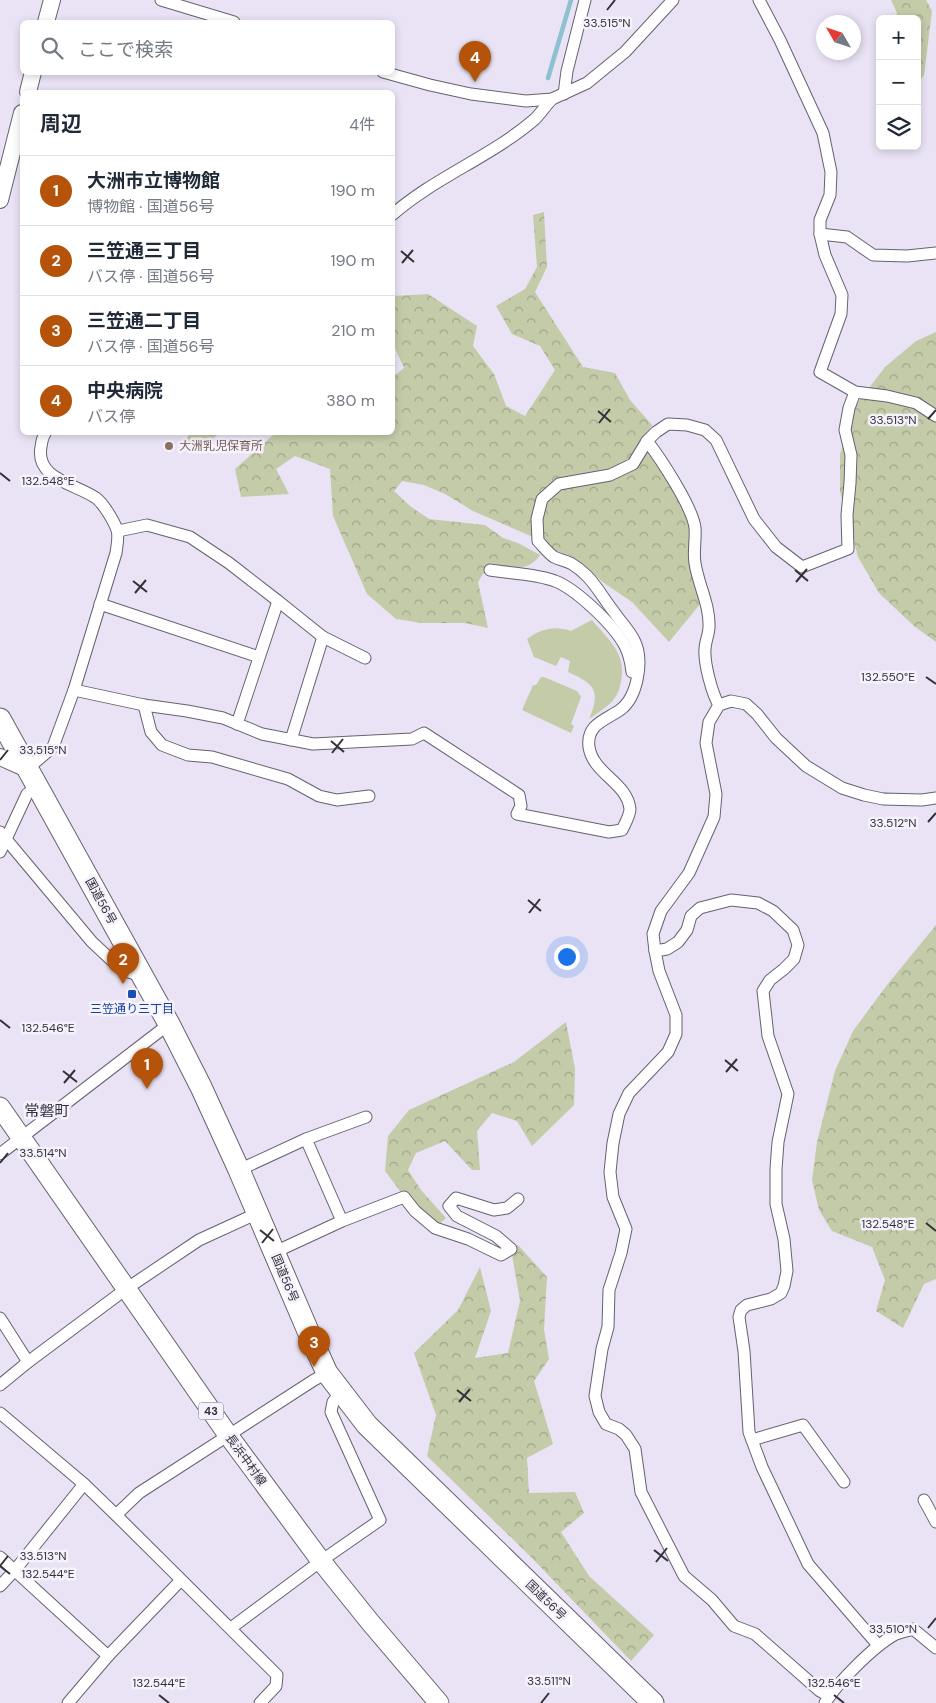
<!DOCTYPE html>
<html lang="ja">
<meta charset="utf-8">
<style>
:root{--surface:#fff;--page:#f6f6f7;--text:#1f2937;--muted:#747a83;--line:#e0e1e3;--accent:#b45309}
body{margin:0;font-family:"DM Sans","Noto Sans JP",sans-serif;background:var(--page);color:var(--text)}
.controls{position:absolute;right:15px;top:15px;display:grid;overflow:hidden;border-radius:8px;box-shadow:0 2px 8px #0003}
.controls button{width:45px;height:45px;display:grid;place-items:center;padding:0;border:0;border-bottom:1px solid var(--line);background:var(--surface);color:var(--text);font:25px sans-serif}
.compass{position:absolute;left:816px;top:15px;width:45px;height:45px;border-radius:50%;background:var(--surface);box-shadow:0 2px 8px #0003;rotate:309deg}
.you{position:absolute;left:566px;top:956px;width:18px;height:18px;margin:-12px;border:4px solid #fff;border-radius:50%;background:#1a73e8;box-shadow:0 0 0 8px #1a73e833}
.badge{display:grid;place-items:center;width:32px;height:32px;border-radius:50%;background:var(--accent);color:#fff;font-size:16px;font-weight:700}
.pin{position:absolute;translate:-50% -41px;filter:drop-shadow(0 1px 2px #0008)}
.pin::after{content:'';position:absolute;top:26px;width:18px;height:15px;background:inherit;clip-path:polygon(0 0,100% 0,50% 100%)}
.list{margin:0;padding:0;list-style:none}
h2{display:flex;justify-content:space-between;align-items:center;height:65px;margin:0;padding:0 20px;font-size:21px}
h2 small{font-size:16px;font-weight:400;color:var(--muted)}
.list li{display:grid;grid-template-columns:32px 1fr auto;gap:15px;align-items:center;box-sizing:border-box;height:70px;padding:0 20px;border-top:1px solid var(--line)}
.list b{display:block;font-size:19px;white-space:nowrap}
.list p{margin:0;font-size:16px;white-space:nowrap;color:var(--muted)}
.list em{font-size:16px;font-style:normal;color:var(--muted)}
.icon{flex:none;width:28px;height:28px;fill:none;stroke:currentColor;stroke-width:2;stroke-linecap:round;stroke-linejoin:round}
.map{position:relative;flex:none;width:936px;height:1703px;overflow:hidden}
.search{position:absolute;background:var(--surface);box-shadow:0 2px 8px #0003;left:20px;top:20px;width:375px;height:55px;display:flex;align-items:center;gap:12px;box-sizing:border-box;padding:0 18px;border-radius:8px;color:var(--muted);font-size:19px}
.panel{position:absolute;background:var(--surface);box-shadow:0 2px 8px #0003;left:20px;top:90px;width:375px;height:345px;border-radius:8px}
.map>svg:first-child{display:block}
.grass{fill:#c4cba9}
.forest{fill:url(#forest-crowns)}
.lines{fill:none;stroke-linecap:round;stroke-linejoin:round}
.stream{stroke:#8dc1cf;stroke-width:4.5}
.street-casing{stroke:#676070;stroke-width:13}
.secondary-casing{stroke:#676070;stroke-width:18}
.primary-casing{stroke:#676070;stroke-width:21}
.highway-casing{stroke:#676070;stroke-width:23}
.street{stroke:#fff;stroke-width:11}
.secondary{stroke:#fff;stroke-width:16}
.primary{stroke:#fff;stroke-width:19}
.highway{stroke:#fff;stroke-width:21}
.ticks{fill:none;stroke:#333137;stroke-width:2}
.education-dot{fill:#8d6e63;stroke:#f6f2fd;stroke-width:2}
.transit-dot{fill:#1a4fb4;stroke:#f6f2fd;stroke-width:2}
.labels{text-anchor:middle;stroke-width:5;stroke-linejoin:round;paint-order:stroke}
.shield{fill:#f6f2fd;stroke:#6e6b72;stroke-width:1}
.shield-label{font-size:11px;font-weight:bold;fill:#333137}
.education-label{font-size:12px;fill:#785e54;stroke:#f6f2fd;text-anchor:start}
.street-label{font-size:12px;fill:#333137;stroke:#f6f2fd}
.transit-label{font-size:12px;fill:#164399;stroke:#f6f2fd}
.quarter-label{font-size:15px;fill:#352f3d;stroke:#f6f2fd}
.ticks-label{font-size:12px;text-anchor:middle;fill:#333137;stroke:#f6f2fd;stroke-width:5;stroke-linejoin:round;paint-order:stroke}
</style>
<div class="map">
<svg width="936" height="1703" viewBox="0 0 936 1703">
<defs>
<pattern id="forest-crowns" width="20" height="18" patternUnits="userSpaceOnUse" patternTransform="scale(1.25)"><rect width="20" height="18" fill="#c4cba9"/><path d="M2 6a3 3 0 1 1 6 0M12 15a3 3 0 1 1 6 0" fill="none" stroke="#a0a58a"/></pattern>
</defs>
<rect width="100%" height="100%" fill="#eae3f5"/>
<!-- grass -->
<g class="grass">
<path d="M592 620C608 639 627 654 621 681 620 688 618 694 614 699 608 707 597 713 589 719 601 691 595 684 568 672L570 661 561 657 556 666 534 657 527 639C540 629 555 625 571 631Z"/>
<path d="M541 677H544L577 691 581 697 571 724 574 726 571 733 522 710 533 685H536Z"/>
</g>
<!-- forest -->
<g class="forest">
<path d="M891 0H926L932 11 924 75 917 85V19H895L897 13Z"/>
<path d="M544 212 547 267 535 292 583 367 615 373 630 400 652 425 643 440C661 467 680 495 689 526 695 548 698 579 701 603L669 642 632 602 604 583 572 556 556 551 540 540 473 511 445 494 424 485 402 481 394 491 410 506 429 519 485 525 503 538 518 543 540 555C527 574 509 566 490 563L478 582 488 628 465 623H422L396 619 367 594 333 516 330 469 295 456 276 469 289 494 241 497 235 469 273 435 264 433 392 432 393 377 404 368 393 344V296L428 294 477 326 473 346 494 374 506 406 525 416 555 370 540 346 512 334 496 306 525 289 537 267 533 215Z"/>
<path d="M936 332V642L914 626 879 593 858 557 840 491V454L856 405 885 367 916 341Z"/>
<path d="M190 433V432L220 433 194 452 181 447Z"/>
<path d="M936 925V1279L924 1284 903 1328 876 1311 885 1280 872 1247 832 1231 819 1210 812 1180 817 1142 835 1071 853 1031 887 985Z"/>
<path d="M566 1022 575 1069 574 1105 532 1146 517 1121 492 1113 477 1131 480 1170H472L445 1141 416 1153 408 1170 421 1190 446 1218 435 1228 415 1211 385 1171 388 1136 409 1110 514 1062Z"/>
<path d="M518 1245 547 1277 544 1329 549 1359 534 1381 553 1444 527 1458 529 1493 575 1492 584 1513 561 1532 589 1576 654 1635 631 1661 529 1555 427 1456 436 1415 414 1353 458 1310 480 1267 491 1311 475 1358 508 1353 520 1301 511 1249Z"/>
</g>
<g class="lines">
<!-- stream -->
<path class="stream" d="M548 78 571 0"/>
<!-- street casing -->
<g class="street-casing">
<g id="street">
<path d="M161 0 234 22"/>
<path d="M759 0 780 40 823 133 831 172 830 195 820 220V234L825 255 842 295 841 314 820 372 855 392 887 396 916 403 936 416"/>
<path d="M383 72 430 85 471 94 526 101 552 99 587 83 625 52 673 0"/>
<path d="M564 94 567 71 585 0"/>
<path d="M392 215C435 177 491 157 535 119 541 113 546 105 552 99"/>
<path d="M820 234 847 237 873 255 907 256 936 253"/>
<path d="M118 531 147 525 190 537 229 563 278 601 237 724"/>
<path d="M490 570C508 573 538 574 555 581 576 589 614 625 625 646 629 654 631 663 632 672"/>
<path d="M278 601 323 637 365 658"/>
<path d="M100 604 259 657"/>
<path d="M74 690 144 705 187 711 223 718 262 734 313 744 412 739 424 733 519 795 521 806 517 814 609 832 622 830C625 824 630 815 630 809 627 782 593 774 589 747 586 724 606 720 620 710 638 697 644 659 634 640 629 630 620 621 614 612 605 601 597 586 587 576 583 572 577 567 572 564 567 561 560 560 554 557 548 553 543 546 538 541L537 519 542 499 559 484 610 475 633 464 647 441"/>
<path d="M144 705 151 732 162 745 188 755 212 757 288 779 319 796 337 800 369 796"/>
<path d="M719 705C712 694 704 663 705 650 705 642 709 634 709 627 710 605 698 584 695 563 693 552 696 540 695 528 693 508 661 459 647 441L656 432 668 424 687 425 705 430 716 440 754 519 776 547 802 567 848 549 847 515 850 483 851 455 845 430 849 408 855 392"/>
<path d="M291 740 323 637"/>
<path d="M27 769 53 747 74 690 116 553C117 546 119 536 117 530 114 521 103 503 96 498 76 484 35 479 41 447 42 441 42 437 46 432"/>
<path d="M0 832 92 942 122 970 142 976"/>
<path d="M0 852 27 794 37 787"/>
<path d="M655 951 667 949 678 942 687 930 691 916 700 908 731 900 758 903 773 911 793 930 798 945 794 959 784 969 770 980 763 991 768 1036 788 1094 778 1142 776 1169V1204L784 1239 787 1271 784 1286 781 1293 771 1299 747 1305 741 1310 739 1317 744 1351 749 1432 762 1467 808 1564 878 1645"/>
<path d="M306 1139 342 1221"/>
<path d="M0 1154 169 1024"/>
<path d="M239 1170 306 1139 366 1117"/>
<path d="M275 1252 342 1221 404 1197 415 1211 435 1228 468 1239 501 1255 511 1249 496 1236 457 1216 449 1206 456 1198 494 1210 507 1208 518 1199"/>
<path d="M0 1318 28 1362"/>
<path d="M0 1385 28 1362 126 1289 199 1240 258 1213"/>
<path d="M0 1413 84 1484 116 1515 277 1675 276 1686 260 1703"/>
<path d="M752 1440 803 1425 844 1482"/>
<path d="M924 1500 936 1522"/>
<path d="M116 1515 139 1493 314 1380 327 1373"/>
<path d="M0 1557 108 1656"/>
<path d="M0 1586 15 1570 84 1484"/>
<path d="M231 1628 321 1561 380 1520 331 1412 333 1402 341 1392"/>
<path d="M829 1696 820 1691 755 1634 734 1626 712 1600 684 1576 641 1492 635 1449 626 1435 619 1429 606 1424 599 1412 595 1396 602 1349 608 1327 609 1290 621 1253 626 1229 613 1197 610 1172 613 1143 619 1114 629 1093 668 1052 676 1034V1015L659 971 655 951 653 934 661 911 689 873 714 817 716 794 706 743 709 722 719 705 731 701 746 704 757 714 776 738 806 766 842 788 864 795 883 799 922 800 936 798"/>
<path d="M68 1703 108 1656 181 1580"/>
<path d="M825 1703C838 1682 873 1647 894 1635 900 1632 907 1631 913 1629L936 1648"/>
</g>
</g>
<!-- secondary casing -->
<g class="secondary-casing">
<g id="secondary">
<path d="M46 22 52 0"/>
<path d="M28 92 33 72"/>
<path d="M0 200 22 113"/>
<path d="M0 757 27 769"/>
</g>
</g>
<!-- primary casing -->
<g class="primary-casing">
<path id="primary" d="M0 1107 228 1435 321 1561 370 1622 439 1703"/>
</g>
<!-- highway casing -->
<g class="highway-casing">
<path id="highway" d="M0 719 169 1024 201 1087 239 1170 308 1331 327 1373 367 1425 653 1703"/>
</g>
<!-- street -->
<use href="#street" class="street"/>
<!-- secondary -->
<use href="#secondary" class="secondary"/>
<!-- primary -->
<use href="#primary" class="primary"/>
<!-- highway -->
<use href="#highway" class="highway"/>
</g>
<!-- ticks -->
<path class="ticks" d="M607 10 615 0M401 251 414 262M402 263 413 250M598 411 611 422M928 419 936 410M599 423 610 409M0 473 10 481M795 570 808 581M133 581 147 592M796 582 807 569M135 593 146 580M926 677 936 684M331 741 344 752M332 753 343 739M0 760 8 750M928 822 936 813M528 900 541 911M529 913 540 899M0 1020 10 1028M725 1060 738 1071M63 1071 77 1082M726 1072 737 1059M64 1083 75 1070M0 1163 8 1153M926 1223 936 1231M260 1230 274 1241M262 1243 273 1229M457 1390 471 1401M459 1402 470 1389M654 1550 668 1561M656 1562 667 1548M0 1566 10 1574M0 1566 8 1556M928 1628 936 1618M159 1695 169 1703M834 1695 844 1703M541 1703 549 1693"/>
<!-- markers -->
<circle class="education-dot" cx="169" cy="446" r="5"/>
<rect class="transit-dot" x="127" y="989" width="10" height="10" rx="2.5"/>
<g class="labels">
<!-- shield labels -->
<rect class="shield" x="198.5" y="1402.5" width="25" height="17" rx="4"/>
<g class="shield-label">
<text x="211" y="1415">43</text>
</g>
<!-- education labels -->
<g class="education-label">
<text x="179" y="450">大洲乳児保育所</text>
</g>
<!-- street labels -->
<g class="street-label">
<text transform="translate(101 901) rotate(61)" y="4">国道56号</text>
<text transform="translate(285 1278) rotate(67)" y="4">国道56号</text>
<text transform="translate(246 1460) rotate(54)" y="4">長浜中村線</text>
<text transform="translate(546 1600) rotate(44)" y="4">国道56号</text>
</g>
<!-- transit labels -->
<g class="transit-label">
<text x="132" y="1013">三笠通り三丁目</text>
</g>
<!-- quarter labels -->
<g class="quarter-label">
<text x="47" y="1116">常磐町</text>
</g>
</g>
<g class="ticks-label">
<text x="607" y="27">33.515°N</text>
<text x="893" y="424">33.513°N</text>
<text x="48" y="485">132.548°E</text>
<text x="888" y="681">132.550°E</text>
<text x="43" y="754">33.515°N</text>
<text x="893" y="827">33.512°N</text>
<text x="48" y="1032">132.546°E</text>
<text x="43" y="1157">33.514°N</text>
<text x="888" y="1228">132.548°E</text>
<text x="43" y="1560">33.513°N</text>
<text x="48" y="1578">132.544°E</text>
<text x="893" y="1633">33.510°N</text>
<text x="549" y="1685">33.511°N</text>
<text x="159" y="1687">132.544°E</text>
<text x="834" y="1687">132.546°E</text>
</g>
</svg>
<div class="controls">
<button>+</button>
<button>−</button>
<button><svg class="icon" aria-label="layers" viewBox="0 0 24 24"><path d="M12 4l9 5-9 5-9-5zM3 14l9 5 9-5"/></svg></button>
</div>
<svg class="compass" viewBox="-18 -18 36 36"><path d="M0-13l5 13h-10z" fill="#e53935"/><path d="M0 13l5-13h-10z" fill="#747a83"/></svg>
<div class="you"></div>
<div class="pin badge" style="left:147px;top:1089px">1</div>
<div class="pin badge" style="left:123px;top:984px">2</div>
<div class="pin badge" style="left:314px;top:1367px">3</div>
<div class="pin badge" style="left:475px;top:82px">4</div>
<div class="search"><svg class="icon" aria-label="search" viewBox="0 0 24 24"><circle cx="10" cy="10" r="6"/><path d="M15 15l6 6"/></svg>ここで検索</div>
<section class="panel">
<h2>周辺<small>4件</small></h2>
<ul class="list">
<li><span class="badge">1</span><div><b>大洲市立博物館</b><p>博物館 · 国道56号</p></div><em>190 m</em></li>
<li><span class="badge">2</span><div><b>三笠通三丁目</b><p>バス停 · 国道56号</p></div><em>190 m</em></li>
<li><span class="badge">3</span><div><b>三笠通二丁目</b><p>バス停 · 国道56号</p></div><em>210 m</em></li>
<li><span class="badge">4</span><div><b>中央病院</b><p>バス停</p></div><em>380 m</em></li>
</ul>
</section>
</div>
